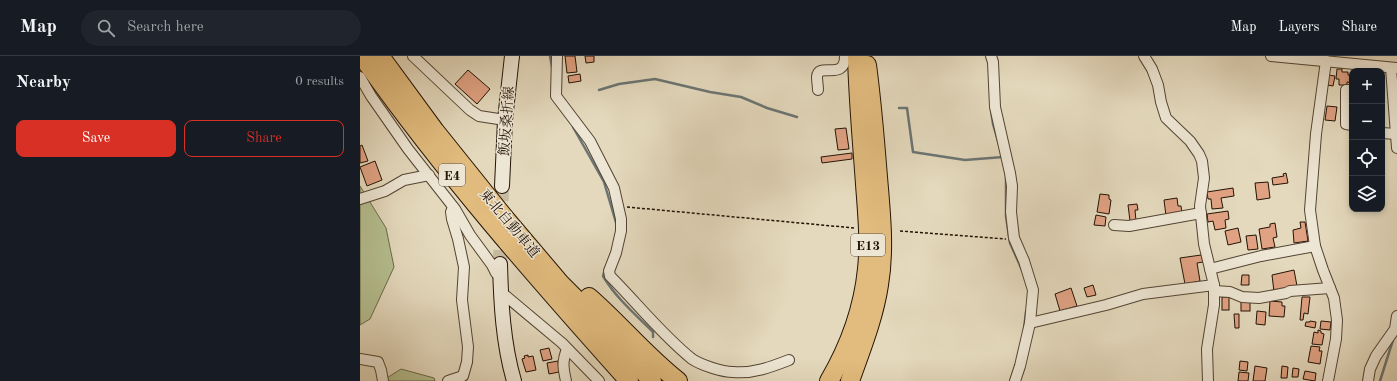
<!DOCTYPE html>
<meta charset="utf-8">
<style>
:root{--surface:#171b24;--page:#20242c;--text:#f1f3f6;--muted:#9ea1a6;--line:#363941;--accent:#d93025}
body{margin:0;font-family:"Old Standard TT","Noto Serif JP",serif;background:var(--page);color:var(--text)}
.controls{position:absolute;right:12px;top:12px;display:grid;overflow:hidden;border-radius:8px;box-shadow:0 2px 6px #0003}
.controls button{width:36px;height:36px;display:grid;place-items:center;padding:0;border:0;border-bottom:1px solid var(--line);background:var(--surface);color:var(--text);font:20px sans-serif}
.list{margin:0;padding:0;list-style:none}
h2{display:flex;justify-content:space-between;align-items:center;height:52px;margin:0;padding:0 16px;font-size:17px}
h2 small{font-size:13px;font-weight:400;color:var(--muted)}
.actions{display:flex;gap:8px;padding:12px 16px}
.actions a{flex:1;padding:9px 0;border:1px solid var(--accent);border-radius:8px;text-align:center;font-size:14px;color:var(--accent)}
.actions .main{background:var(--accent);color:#fff}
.icon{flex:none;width:22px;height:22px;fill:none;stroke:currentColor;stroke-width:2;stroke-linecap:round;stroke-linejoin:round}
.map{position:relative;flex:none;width:1037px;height:325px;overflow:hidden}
header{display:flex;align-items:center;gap:24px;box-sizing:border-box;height:56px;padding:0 20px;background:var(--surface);border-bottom:1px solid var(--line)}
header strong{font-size:19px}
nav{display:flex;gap:22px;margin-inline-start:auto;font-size:14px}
.search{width:280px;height:36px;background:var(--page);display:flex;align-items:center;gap:10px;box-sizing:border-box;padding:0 14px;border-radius:22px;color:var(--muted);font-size:15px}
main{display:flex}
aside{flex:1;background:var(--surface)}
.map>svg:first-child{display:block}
.green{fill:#b5bf90;stroke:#6c694a}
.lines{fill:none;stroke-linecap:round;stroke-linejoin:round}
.stream{stroke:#6b7573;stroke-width:2.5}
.building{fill:#e0a283;stroke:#231305}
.secondary-tunnel{stroke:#c7bba1;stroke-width:14;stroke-dasharray:14 7;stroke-linecap:butt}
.street-casing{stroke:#534433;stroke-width:12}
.secondary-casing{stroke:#231305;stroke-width:16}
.highway-casing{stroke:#231305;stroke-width:20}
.path{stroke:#231305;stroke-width:1.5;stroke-dasharray:3 2;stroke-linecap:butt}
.street{stroke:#ede6d4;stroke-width:10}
.secondary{stroke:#ede6d4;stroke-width:14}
.highway{stroke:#e2bc7e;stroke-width:18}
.labels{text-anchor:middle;stroke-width:3;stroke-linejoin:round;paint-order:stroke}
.shield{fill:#ede6d4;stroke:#605243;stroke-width:1}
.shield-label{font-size:13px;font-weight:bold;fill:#231305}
.street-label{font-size:14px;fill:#231305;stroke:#ede6d4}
</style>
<header>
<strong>Map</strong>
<div class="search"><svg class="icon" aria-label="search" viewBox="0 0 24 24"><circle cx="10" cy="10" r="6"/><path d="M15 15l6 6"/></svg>Search here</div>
<nav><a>Map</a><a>Layers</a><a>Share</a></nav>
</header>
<main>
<aside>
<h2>Nearby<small>0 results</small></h2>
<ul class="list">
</ul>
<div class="actions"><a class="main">Save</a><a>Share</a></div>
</aside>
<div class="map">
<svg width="1037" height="325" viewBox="0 0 1037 325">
<rect width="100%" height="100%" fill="#e4d9bd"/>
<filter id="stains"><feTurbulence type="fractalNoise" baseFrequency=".005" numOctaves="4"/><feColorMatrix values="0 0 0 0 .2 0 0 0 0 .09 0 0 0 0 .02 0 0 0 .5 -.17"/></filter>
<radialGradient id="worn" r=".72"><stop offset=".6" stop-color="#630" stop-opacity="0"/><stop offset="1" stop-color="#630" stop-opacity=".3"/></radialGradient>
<!-- green -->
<g class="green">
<path d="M0 130 26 172 34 211 10 263 0 269Z"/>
<path d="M41 313 74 322 75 325H22Z"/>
</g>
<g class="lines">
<!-- stream -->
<g class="stream">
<path d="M190 0 192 11"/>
<path d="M239 34 259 28 295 23 350 36 381 41 407 52 437 61"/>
<path d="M539 52H547L553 96 605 104 643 101"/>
<path d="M631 54 633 68 640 92"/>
<path d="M213 71 244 126 257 170"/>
<path d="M646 122V160L650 187 662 214"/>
<path d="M245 213 243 220C256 242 275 258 293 276V281"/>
<path d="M664 273 666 256"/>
<path d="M1020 325 1033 284"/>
</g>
</g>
<!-- building -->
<g class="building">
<path d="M205 0H215L217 16 207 17Z"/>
<path d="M225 0H234V6L226 7Z"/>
<path d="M977 13H982V16H988V19H992V27L987 26V29H979V23H976Z"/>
<path d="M108 14 130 33 117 48 95 28Z"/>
<path d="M220 18 221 25 209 27 208 20Z"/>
<path d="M968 19 975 20 973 30 967 29Z"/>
<path d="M967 50 977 51 975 65 965 64Z"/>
<path d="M486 72 489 93 478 94 475 73Z"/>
<path d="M2 89 8 105 0 107V90Z"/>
<path d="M492 97V103L462 107 461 101Z"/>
<path d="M15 105 22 124 7 130 0 111Z"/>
<path d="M926 117 928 127 913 129 912 122 924 120 923 118Z"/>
<path d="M908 126 910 142 897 144 895 127Z"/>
<path d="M873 132 874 140 861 142 863 152 852 153 851 143H848L847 136Z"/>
<path d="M740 138 749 139V143L751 144 749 158 737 156Z"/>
<path d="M817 142 818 150H821L822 158 806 160 804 144Z"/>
<path d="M777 148 778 154H775L776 165H770L768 149Z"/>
<path d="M868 155 869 163 865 164 866 172 855 174 853 165 848 166 847 158Z"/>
<path d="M736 159 746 161 745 170 734 169Z"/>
<path d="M940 166H945L948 185 934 187 933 174 941 172Z"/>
<path d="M915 167 917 181 913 182 915 191 902 193 899 173 910 171V168Z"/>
<path d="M878 172 881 186 868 189 865 175Z"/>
<path d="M896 179 898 193 888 194 886 180Z"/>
<path d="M841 199 843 206 837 207 840 225 825 228 820 202Z"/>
<path d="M934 214 937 230 914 236 912 219Z"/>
<path d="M882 219H889V229H881Z"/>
<path d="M733 229 736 239 727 241 724 232Z"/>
<path d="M711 232 717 250 700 255 695 238Z"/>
<rect x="862" y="241" width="7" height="13"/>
<path d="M942 241H950L948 258 944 257 943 264H940Z"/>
<rect x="881" y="245" width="9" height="10"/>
<path d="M910 245 922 246V250H925L924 261 909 260Z"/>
<path d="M897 255 906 256 905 269 896 268Z"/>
<path d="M874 258H879V272H875Z"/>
<path d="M950 265 956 266 955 272 945 270 946 266H950Z"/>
<path d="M961 265 971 266 970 274 960 273Z"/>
<path d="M958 274 961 275V277L964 278 962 289 952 288 954 276 958 277Z"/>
<path d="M951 290 960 291 959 295H962L960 308 948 306Z"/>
<path d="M189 292 192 303 183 305 180 294Z"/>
<path d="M168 299V301L173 300 176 314 166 316 162 303 165 302 164 300Z"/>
<path d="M198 305 199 316 189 318 187 307Z"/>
<path d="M880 305 888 306 887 315 879 314Z"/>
<path d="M895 310 907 312 905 325H893Z"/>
<path d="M922 310 928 311 927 322H921Z"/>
<path d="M933 312 939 313 938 321H932Z"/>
<path d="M945 315 956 317 955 325 943 323Z"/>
<path d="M879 316 889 317 888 325H878Z"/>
</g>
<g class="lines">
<!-- secondary-tunnel -->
<path class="secondary-tunnel" d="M140 208 142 130"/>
<!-- street casing -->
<g class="street-casing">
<g id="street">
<path d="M53 0 110 54 119 60 145 64"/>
<path d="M197 0 196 40 230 85 254 132 261 163V175L256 197 249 215 250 220C277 247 302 279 332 303 341 309 362 316 373 316 393 318 411 311 429 304"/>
<path d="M631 0 633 6 635 51 650 117 652 130 651 156 654 182 664 205 673 234 670 267 660 310 655 325"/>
<path d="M784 0 792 13 798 29 801 46 806 62 830 85 839 98 842 105 844 122 840 150 844 188 854 229V249L847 293 848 325"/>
<path d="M911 0 1037 12"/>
<path d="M966 5 956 78 950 154 955 190 963 214 974 242 977 264 976 283 968 325"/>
<path d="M1031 12 1037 92"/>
<path d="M0 21 11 40 48 93 95 153 110 179 132 209 136 217 141 221"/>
<path d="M458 34C458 30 457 25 457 21 458 5 485 26 485 0"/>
<path d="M992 34H986V68L992 69"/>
<path d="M1022 77 1036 78"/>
<path d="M0 143 25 135 44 124 69 119"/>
<path d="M754 169 769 170 841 157"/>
<path d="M850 213 901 200 955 190"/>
<path d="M854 235 870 236 882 241 899 242 926 237 930 235 970 232"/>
<path d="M141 236 202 287 239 325"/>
<path d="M670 267 746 249 783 238 854 229"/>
<path d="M0 303 18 306 21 314 23 325"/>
<path d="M88 325 103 320 107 306 108 291 102 244 104 211 98 183 92 163 91 156 93 151"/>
<path d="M206 325C203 311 202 306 207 293"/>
<path d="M1008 325 1010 313 1016 300 1035 273 1037 260"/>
</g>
</g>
<!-- secondary casing -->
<g class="secondary-casing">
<g id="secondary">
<path d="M142 130 145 64 152 0"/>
<path d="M140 208C141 247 143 287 154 325"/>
</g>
</g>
<!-- highway casing -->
<g class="highway-casing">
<g id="highway">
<path d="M2 0C83 115 175 220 269 325"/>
<path d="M20 0 75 75 144 161 200 227 229 256 292 325"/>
<path d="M229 241C260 268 286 300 318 325"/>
<path d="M469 325C489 291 503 253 507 213 510 185 507 156 505 128 502 85 498 43 497 0"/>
<path d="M490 325C501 294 514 262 519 229 525 193 521 157 518 121 515 83 512 46 507 9"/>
</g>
</g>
<!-- path -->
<g class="path">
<path d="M267 151 494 172"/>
<path d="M540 175 646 183"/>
</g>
<!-- street -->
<use href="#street" class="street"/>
<!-- secondary -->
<use href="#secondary" class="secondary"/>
<!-- highway -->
<use href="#highway" class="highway"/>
</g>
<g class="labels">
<!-- shield labels -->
<g class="shield">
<rect x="79" y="108" width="26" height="22" rx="3"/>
<rect x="491" y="178" width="34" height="22" rx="3"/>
</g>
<g class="shield-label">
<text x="92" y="124">E4</text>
<text x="508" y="194">E13</text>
</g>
<!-- street labels -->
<g class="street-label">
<text transform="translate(146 65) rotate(-86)" y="5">飯坂桑折線</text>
<text transform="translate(150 167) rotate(50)" y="5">東北自動車道</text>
</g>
</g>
<rect width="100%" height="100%" filter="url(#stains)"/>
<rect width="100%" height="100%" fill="url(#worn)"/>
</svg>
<div class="controls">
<button>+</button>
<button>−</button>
<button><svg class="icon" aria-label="locate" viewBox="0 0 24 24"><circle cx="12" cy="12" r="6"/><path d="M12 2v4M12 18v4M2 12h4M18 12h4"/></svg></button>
<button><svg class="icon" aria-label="layers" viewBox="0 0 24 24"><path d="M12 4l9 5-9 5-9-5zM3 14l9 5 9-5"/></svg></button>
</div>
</div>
</main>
